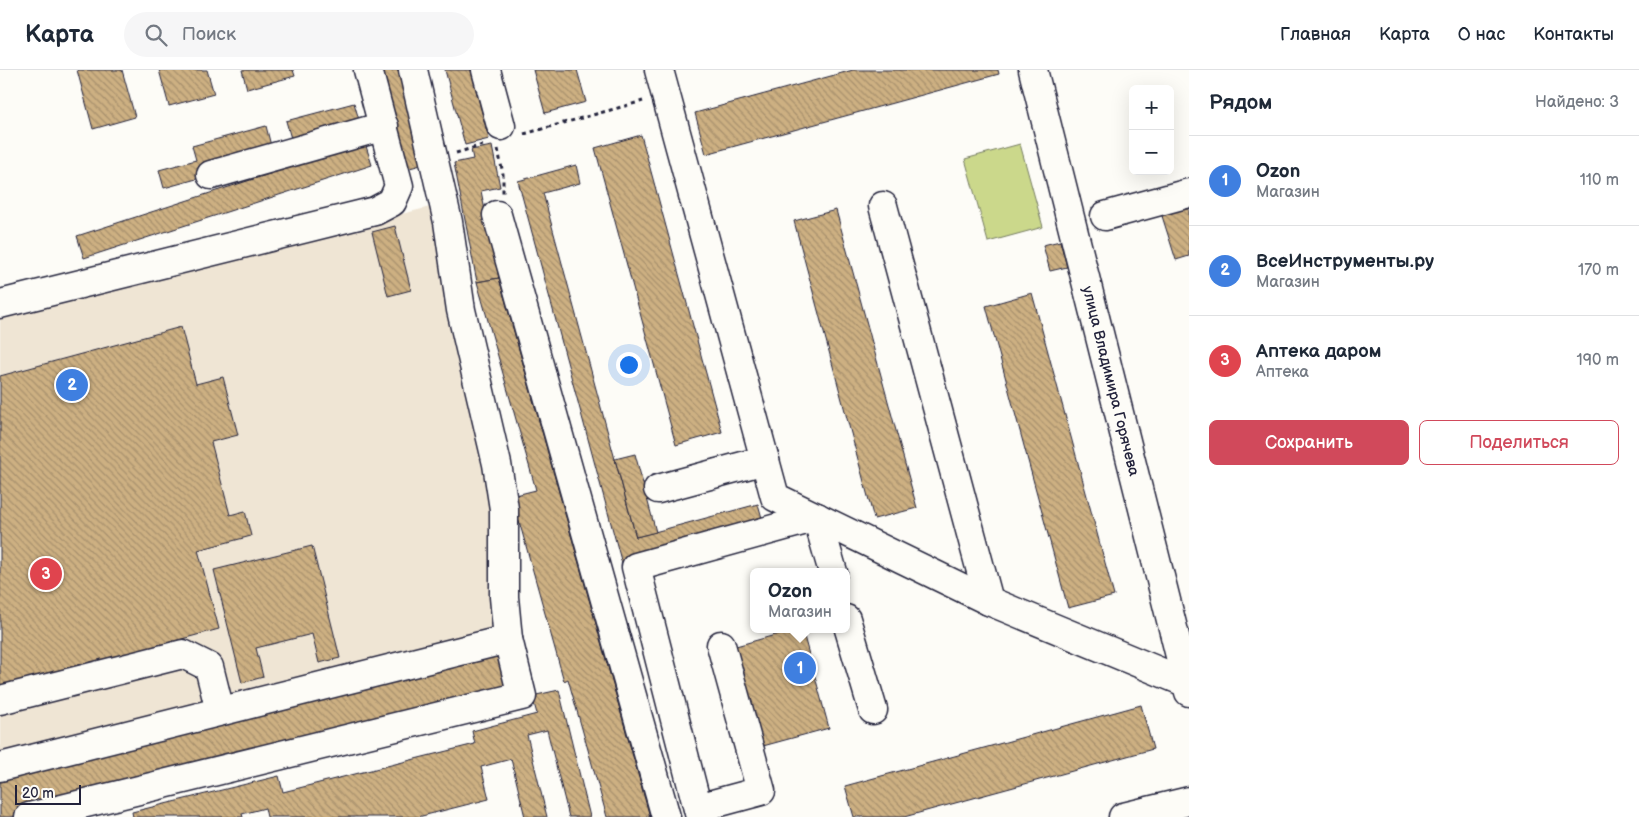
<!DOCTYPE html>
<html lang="ru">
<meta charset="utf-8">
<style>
:root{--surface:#fff;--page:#f6f6f7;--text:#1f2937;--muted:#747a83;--line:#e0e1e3;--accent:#d1495b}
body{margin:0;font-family:"Balsamiq Sans",sans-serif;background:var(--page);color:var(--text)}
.controls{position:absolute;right:15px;top:15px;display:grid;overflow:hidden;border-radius:8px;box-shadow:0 5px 20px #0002}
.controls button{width:45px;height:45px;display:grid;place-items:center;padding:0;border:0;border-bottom:1px solid var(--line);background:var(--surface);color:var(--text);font:25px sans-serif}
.scale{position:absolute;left:15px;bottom:12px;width:66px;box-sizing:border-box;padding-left:5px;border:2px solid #22223b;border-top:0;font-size:14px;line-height:18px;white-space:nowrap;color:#22223b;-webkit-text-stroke:4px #fdfcf7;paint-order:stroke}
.you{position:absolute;left:628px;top:294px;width:18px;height:18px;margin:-12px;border:4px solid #fff;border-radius:50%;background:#1a73e8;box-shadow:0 0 0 8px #1a73e833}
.badge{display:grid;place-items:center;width:32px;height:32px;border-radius:50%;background:var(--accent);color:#fff;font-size:16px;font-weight:700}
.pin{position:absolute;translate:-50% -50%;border:2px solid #fff;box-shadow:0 1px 5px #0006}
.popup{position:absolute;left:750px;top:498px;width:100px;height:65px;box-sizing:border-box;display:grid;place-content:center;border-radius:8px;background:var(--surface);filter:drop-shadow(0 1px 4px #0005);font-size:16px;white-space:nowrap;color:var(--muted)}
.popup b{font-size:19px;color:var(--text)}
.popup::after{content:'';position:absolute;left:50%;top:100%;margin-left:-10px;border:10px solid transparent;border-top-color:var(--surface)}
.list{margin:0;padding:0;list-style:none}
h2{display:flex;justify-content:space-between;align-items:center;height:65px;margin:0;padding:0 20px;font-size:21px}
h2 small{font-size:16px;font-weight:400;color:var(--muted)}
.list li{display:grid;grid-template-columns:32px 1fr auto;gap:15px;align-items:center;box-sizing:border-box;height:90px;padding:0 20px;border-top:1px solid var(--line)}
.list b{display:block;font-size:19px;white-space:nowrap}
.list p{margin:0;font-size:16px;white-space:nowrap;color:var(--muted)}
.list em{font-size:16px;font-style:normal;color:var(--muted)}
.actions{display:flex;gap:10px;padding:15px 20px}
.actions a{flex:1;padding:11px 0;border:1px solid var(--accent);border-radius:8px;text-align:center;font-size:18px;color:var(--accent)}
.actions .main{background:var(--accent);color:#fff}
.icon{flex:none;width:28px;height:28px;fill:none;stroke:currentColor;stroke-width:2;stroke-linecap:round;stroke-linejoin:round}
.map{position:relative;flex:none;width:1189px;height:747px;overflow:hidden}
header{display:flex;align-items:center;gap:30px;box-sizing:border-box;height:70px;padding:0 25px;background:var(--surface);border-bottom:1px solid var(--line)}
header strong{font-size:24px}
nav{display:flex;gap:28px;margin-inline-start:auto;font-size:18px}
.search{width:350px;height:45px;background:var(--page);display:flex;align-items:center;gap:12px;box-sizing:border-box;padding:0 18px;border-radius:28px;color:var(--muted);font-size:19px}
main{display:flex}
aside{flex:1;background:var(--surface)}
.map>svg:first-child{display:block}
.built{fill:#efe5d4}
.green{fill:#cbd88b;stroke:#767d63}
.building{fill:url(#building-back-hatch);stroke:#22223b}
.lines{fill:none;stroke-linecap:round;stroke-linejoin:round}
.minor-casing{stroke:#22223b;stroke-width:31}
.path{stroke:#22223b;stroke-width:3;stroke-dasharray:4 4;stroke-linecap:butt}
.minor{stroke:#fdfcf7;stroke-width:28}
.labels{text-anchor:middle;stroke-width:4;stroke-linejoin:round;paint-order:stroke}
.street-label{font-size:15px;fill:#22223b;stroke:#fdfcf7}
</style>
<header>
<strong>Карта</strong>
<div class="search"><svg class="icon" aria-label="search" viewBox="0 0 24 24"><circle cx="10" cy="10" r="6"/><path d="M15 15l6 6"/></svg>Поиск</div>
<nav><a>Главная</a><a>Карта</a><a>О нас</a><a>Контакты</a></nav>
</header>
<main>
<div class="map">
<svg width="1189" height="747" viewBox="0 0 1189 747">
<defs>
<pattern id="building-back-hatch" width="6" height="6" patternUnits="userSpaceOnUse" patternTransform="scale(1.25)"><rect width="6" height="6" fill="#cdb082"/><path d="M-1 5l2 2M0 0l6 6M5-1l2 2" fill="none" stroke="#a68f6c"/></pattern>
</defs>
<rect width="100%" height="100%" fill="#fdfcf7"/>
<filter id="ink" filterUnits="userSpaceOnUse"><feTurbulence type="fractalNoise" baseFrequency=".02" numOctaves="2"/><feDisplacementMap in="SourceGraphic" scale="10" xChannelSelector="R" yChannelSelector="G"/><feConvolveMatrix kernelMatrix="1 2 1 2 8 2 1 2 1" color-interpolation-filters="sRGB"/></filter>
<g filter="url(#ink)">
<!-- built -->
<path class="built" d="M434 136 498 414 499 559 0 683V244Z"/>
<!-- green -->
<path class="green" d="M1020 74 1043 157 988 172 965 89Z"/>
<!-- building -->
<g class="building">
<path d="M77 0H122L135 47 93 59Z"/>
<path d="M159 0H207L214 24 169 36Z"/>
<path d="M242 0H293L295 6 247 19Z"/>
<path d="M376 0H400L425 94 402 100Z"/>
<path d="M445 0H471L489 69 465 75Z"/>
<path d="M533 0H577L586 32 545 43Z"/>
<path d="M853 0H998L999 4 706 84 695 43Z"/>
<path d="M354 33 360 53 292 72 286 51Z"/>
<path d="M266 56 271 76 197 97 200 108 164 118 159 100 196 90 192 76Z"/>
<path d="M641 65 722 362 676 375 595 78Z"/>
<path d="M365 73 372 95 84 188 77 166Z"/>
<path d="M492 76 500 117 481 121 499 208 477 212 454 93 473 89 471 80Z"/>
<path d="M576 95 580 113 543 123 636 467 758 434 764 455 622 494 518 111Z"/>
<path d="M1189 137V186L1176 190 1162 146Z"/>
<path d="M836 140 917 438 874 449 794 151Z"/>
<path d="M395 156 411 220 388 226 372 162Z"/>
<path d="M1060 171 1067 197 1050 201 1043 175Z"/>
<path d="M499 208 650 747H607L568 609 564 611 512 426 536 420 477 212Z"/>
<path d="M1032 223 1114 526 1068 538 986 236Z"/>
<path d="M181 257 196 314 223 307 238 365 211 372 230 445 245 441 251 466 198 480 219 559 0 618V306Z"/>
<path d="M635 384 656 462 636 467 615 389Z"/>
<path d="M312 476 340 588 319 593 312 564 256 578 263 607 242 613 214 500Z"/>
<path d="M797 559H802L829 658 763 676 736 576Z"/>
<path d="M499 581 509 623 11 747H0V705Z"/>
<path d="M559 620 590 747H569L547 660 527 665 547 747H525L511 689 481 697 489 729 418 747H267L265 738 242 744 243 747H133L132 742 279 706 283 722 475 674 472 661 537 644 532 626Z"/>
<path d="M1141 635 1153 679 904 747H854L845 716Z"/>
</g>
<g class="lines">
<!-- minor casing -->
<g class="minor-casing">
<g id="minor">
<path d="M413 0 448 152 461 240 497 394 504 439V527L508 569"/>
<path d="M486 0 501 56"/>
<path d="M659 0 775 427 989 531"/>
<path d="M1033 0 1189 622"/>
<path d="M211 105 384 56"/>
<path d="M883 136 989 531 1187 613"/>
<path d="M497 145 666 747"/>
<path d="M1105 146 1189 123"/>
<path d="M0 234 375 141 392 132 399 116 368 0"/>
<path d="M658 419 765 390"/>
<path d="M846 549 873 640"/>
<path d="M0 630 183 584 209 597 220 641"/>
<path d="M0 697 508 569 522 626 29 747"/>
<path d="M698 738 761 721 721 575"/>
<path d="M700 747 636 497 817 447 833 502"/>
<path d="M1123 747 1189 731"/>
</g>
</g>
<!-- path -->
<g class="path">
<path d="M524 64 643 31"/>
<path d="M498 79 503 104V123"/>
<path d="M456 83 486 74"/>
</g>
<!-- minor -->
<use href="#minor" class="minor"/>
</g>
</g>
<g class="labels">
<!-- street labels -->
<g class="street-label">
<text transform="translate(1111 311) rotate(76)" y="5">улица Владимира Горячева</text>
</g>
</g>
</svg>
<div class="controls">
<button>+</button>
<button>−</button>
</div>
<div class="scale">20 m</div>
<div class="you"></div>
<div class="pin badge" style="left:800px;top:598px;background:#3f7fe0">1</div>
<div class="popup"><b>Ozon</b>Магазин</div>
<div class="pin badge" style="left:72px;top:315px;background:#3f7fe0">2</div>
<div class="pin badge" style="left:46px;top:504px;background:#e0444e">3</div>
</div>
<aside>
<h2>Рядом<small>Найдено: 3</small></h2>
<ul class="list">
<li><span class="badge" style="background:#3f7fe0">1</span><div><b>Ozon</b><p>Магазин</p></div><em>110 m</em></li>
<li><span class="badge" style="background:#3f7fe0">2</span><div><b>ВсеИнструменты.ру</b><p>Магазин</p></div><em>170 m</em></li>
<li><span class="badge" style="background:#e0444e">3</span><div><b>Аптека даром</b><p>Аптека</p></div><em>190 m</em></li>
</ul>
<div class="actions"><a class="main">Сохранить</a><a>Поделиться</a></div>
</aside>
</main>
